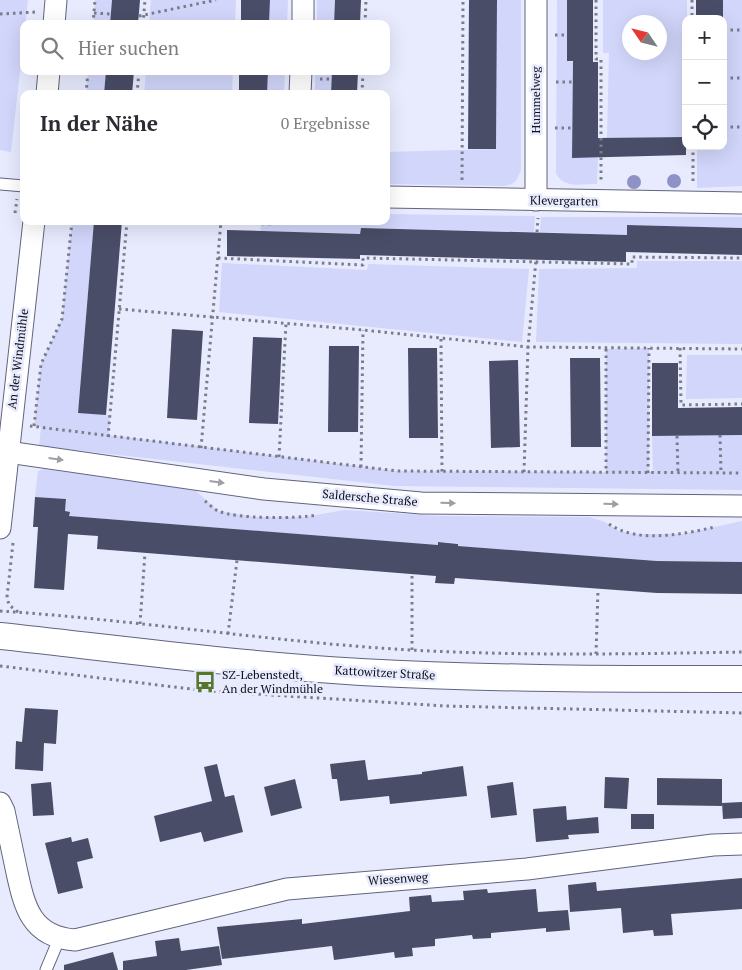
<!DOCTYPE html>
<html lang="de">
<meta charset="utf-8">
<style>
:root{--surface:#fff;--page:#f2f2f3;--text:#2b2b33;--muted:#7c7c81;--line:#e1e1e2}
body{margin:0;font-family:"PT Serif",serif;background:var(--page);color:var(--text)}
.controls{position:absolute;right:15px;top:15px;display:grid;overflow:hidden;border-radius:10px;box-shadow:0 5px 20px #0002}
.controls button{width:45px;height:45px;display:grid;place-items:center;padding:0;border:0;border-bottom:1px solid var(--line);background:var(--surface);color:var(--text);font:25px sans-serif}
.compass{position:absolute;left:622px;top:15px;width:45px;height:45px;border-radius:50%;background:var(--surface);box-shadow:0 5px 20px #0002;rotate:305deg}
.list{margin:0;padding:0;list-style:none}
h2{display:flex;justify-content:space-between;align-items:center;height:65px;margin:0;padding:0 20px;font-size:21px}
h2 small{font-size:16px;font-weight:400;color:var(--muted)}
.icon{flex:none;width:28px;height:28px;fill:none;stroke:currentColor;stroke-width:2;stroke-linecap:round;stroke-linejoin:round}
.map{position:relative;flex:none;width:742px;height:970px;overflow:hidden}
.search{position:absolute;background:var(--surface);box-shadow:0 5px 20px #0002;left:20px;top:20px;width:370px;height:55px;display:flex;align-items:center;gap:12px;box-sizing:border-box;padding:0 18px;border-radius:10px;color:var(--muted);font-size:19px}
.panel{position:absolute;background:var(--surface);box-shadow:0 5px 20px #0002;left:20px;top:90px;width:370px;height:135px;border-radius:10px}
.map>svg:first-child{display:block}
.green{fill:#d1d6fa;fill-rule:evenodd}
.building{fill:#4a4d67}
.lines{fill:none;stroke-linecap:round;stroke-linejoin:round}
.service-casing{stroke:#61647f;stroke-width:13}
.minor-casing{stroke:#61647f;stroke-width:23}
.tertiary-casing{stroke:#61647f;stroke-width:28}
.path{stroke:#7b7c8b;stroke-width:3;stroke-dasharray:2.5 4;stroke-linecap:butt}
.service{stroke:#fff;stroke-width:11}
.minor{stroke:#fff;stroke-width:21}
.tertiary{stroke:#fff;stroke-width:26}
.tree{fill:#8f92c5}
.oneway{fill:#9f9fa3}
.labels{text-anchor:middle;stroke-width:5;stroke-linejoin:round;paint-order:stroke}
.street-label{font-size:12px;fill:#0e0f19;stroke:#e8ebfe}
.poi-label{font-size:12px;fill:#0e0f19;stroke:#e8ebfe;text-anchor:start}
</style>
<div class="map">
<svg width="742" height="970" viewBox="0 0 742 970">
<rect width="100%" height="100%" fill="#e8ebfe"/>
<!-- green -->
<g class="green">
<path d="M0 0H28L11 152 0 150Z"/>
<path d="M95 0H112L110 24H93Z"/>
<path d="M151 0H236L235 24H149Z"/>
<path d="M270 0H288L287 24H269Z"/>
<path d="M317 0H335L334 24H317Z"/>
<path d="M497 0H521V170C517 180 515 185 504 186L386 184V152L496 149Z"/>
<path d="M557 0H567V61L573 62 572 157 598 158 597 184C582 184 563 189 556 173Z"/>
<path d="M603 0H687L686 137 607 138 609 53H603ZM630 22H660V52H630Z"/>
<path d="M723 0H742V186L697 188V150L724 149Z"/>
<path d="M88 71H106L104 94H86Z"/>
<path d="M146 71H233L232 94H144Z"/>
<path d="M268 71H285L284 94H267Z"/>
<path d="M315 71H332L331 94H315Z"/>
<path d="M386 214 535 216 534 232 361 228 360 234 260 231 262 221H386Z"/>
<path d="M541 217H742V228L628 225 627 235 540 232Z"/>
<path d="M72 221H94L78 412 110 415 109 435 397 471 606 472V349L649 348V472H653L652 436 742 435V490L395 486 39 446 41 427 34 426 41 364 62 319Z"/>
<path d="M637 261H742V344L536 342 539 269 637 268Z"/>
<path d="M222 263 367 270 368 264 529 269 522 342 219 312Z"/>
<path d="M687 355H742V398L686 399Z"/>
<path d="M44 469 195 490 218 511 256 517H305L345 510 440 516 589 517 605 522 619 531 638 534H683L742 521V562L657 561 458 546V543L439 542 438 545 69 516V512L65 511 66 499 35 497 38 471Z"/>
</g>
<!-- building -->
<g class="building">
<path d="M112 0H140L138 24H110Z"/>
<path d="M241 0H270L269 24H241Z"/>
<path d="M335 0H361L360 24H334Z"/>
<path d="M469 0H497L496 149H468Z"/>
<path d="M567 0H593V62H598V138L686 137V155L572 158 573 61H567Z"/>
<rect x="696" y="0" width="27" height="19"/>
<path d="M106 71H134L132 94H104Z"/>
<path d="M239 71H268L267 94H239Z"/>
<path d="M332 71H358L357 94H331Z"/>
<path d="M94 221H122L106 415 78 413Z"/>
<path d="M627 225 742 228V255L626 252V262L360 255V259L227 256V230L360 234 361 228 627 235Z"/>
<path d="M172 329 203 331 197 420 167 418Z"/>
<path d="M253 337 282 338 278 424 249 423Z"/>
<path d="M329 346H359L358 432H328Z"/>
<path d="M408 348H437L438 438H409Z"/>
<path d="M570 358H600L601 447H571Z"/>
<path d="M518 360 520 447 491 448 489 361Z"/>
<path d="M652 363H678V408L742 407V435L652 436Z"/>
<path d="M35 497 66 499 65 511 70 512 69 516 438 545V542L458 544V546L657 561 742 562V594L657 593 455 578 454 584 435 583 436 576 97 549 98 536 68 534 64 590 34 588 38 527H33Z"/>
<path d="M25 708 58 710 56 744 44 743 43 771 15 769 16 741 22 742Z"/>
<path d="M365 760 368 780 422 774V772L463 766 467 796 390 804 389 796 340 801 337 779H332L330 764Z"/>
<path d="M217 764 225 797 234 795 243 832 204 842 201 832 160 842 154 816 212 801 204 767Z"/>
<path d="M605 777 629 778 627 809 604 808Z"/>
<path d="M657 778 722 779V806L657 805Z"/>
<path d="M295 779 302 808 271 816 264 787Z"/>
<path d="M51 782 54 815 33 816 31 784Z"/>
<path d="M513 782 517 815 491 818 487 786Z"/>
<path d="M742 802V818L723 819 722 803Z"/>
<path d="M566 806 567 820 598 817 599 833 568 835 569 839 536 842 533 809Z"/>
<rect x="631" y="814" width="23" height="15"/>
<path d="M71 837 72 842 88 838 93 858 77 862 83 888 58 894 45 843Z"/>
<path d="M742 878V909L671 914 673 935 654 936 653 930 623 933 621 908 570 912 568 885 596 882 597 891Z"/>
<path d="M487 889 488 893 536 889 538 912 568 910 570 930 546 932V928L491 933V938L473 939 472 935 435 939V946L412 948 413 956 395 958 394 952 334 960 332 946 222 959 217 927 302 919V924L410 911 409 897 431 895 432 902 464 900 463 891Z"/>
<path d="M179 938 181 951 219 946 222 965 186 970H123V961L157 956 155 941Z"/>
<path d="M113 952 118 970H64V965Z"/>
</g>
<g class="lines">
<!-- service casing -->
<g class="service-casing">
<g id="service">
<path d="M0 184 24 186"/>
<path d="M46 970 59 939"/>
</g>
</g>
<!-- minor casing -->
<g class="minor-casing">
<g id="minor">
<path d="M54 24 56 0"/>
<path d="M303 24V0"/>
<path d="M47 94 49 71"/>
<path d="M300 94 301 71"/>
<path d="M386 197 742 203"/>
<path d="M536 200V0"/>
<path d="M0 451 264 489 421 503 742 506"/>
<path d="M0 528 34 221"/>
<path d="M0 803 4 811C8 830 12 849 16 868 24 905 30 937 75 940L287 889 527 869 713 845 742 844"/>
</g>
</g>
<!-- tertiary casing -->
<g class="tertiary-casing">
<path id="tertiary" d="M0 636C120 649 240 665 361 672 488 679 615 679 742 679"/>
</g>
<!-- path -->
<g class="path">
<path d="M596 0V59H601V181"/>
<path d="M692 0V19"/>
<path d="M94 13 111 14"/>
<path d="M0 14 37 12"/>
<path d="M139 16 216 0"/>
<path d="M93 24 95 0"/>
<path d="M143 24 145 0"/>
<path d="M365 24 366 0"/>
<path d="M724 30H742"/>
<path d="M555 35H567"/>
<path d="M724 78H742"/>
<path d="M320 79H332"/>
<path d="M556 82H572"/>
<path d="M86 94 88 71"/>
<path d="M137 94 139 71"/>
<path d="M362 94 363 71"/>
<path d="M724 127H742"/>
<path d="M555 128H572"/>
<path d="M693 146V184"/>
<path d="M462 180 463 0"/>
<path d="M15 213 17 199"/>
<path d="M226 221 235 222"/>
<path d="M242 223 273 224 275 221"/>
<path d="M537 232 538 218"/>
<path d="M218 258 363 265V258L632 264V257L742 258"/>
<path d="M119 309 363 330 528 347 742 349"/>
<path d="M441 339 442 472"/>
<path d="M680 348 681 405 742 404"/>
<path d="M606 349V472"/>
<path d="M30 426 397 471 742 473"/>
<path d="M34 426 41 364 62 319 72 221"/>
<path d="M720 435 721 473"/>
<path d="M677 436 678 473"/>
<path d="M108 437 127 221"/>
<path d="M201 448 221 221"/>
<path d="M279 457 286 323"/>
<path d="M361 467 363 330"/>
<path d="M524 472 528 347 536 260"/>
<path d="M648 473 649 348"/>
<path d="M205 501C209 504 214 509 218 511 237 519 296 519 317 515"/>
<path d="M609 524C638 544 683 534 715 527"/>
<path d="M13 543 7 597 9 605 18 612"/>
<path d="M0 611C137 620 273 642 410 650 520 656 631 654 742 652"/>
<path d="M140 624 145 553"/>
<path d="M228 634 237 560"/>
<path d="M412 650V574"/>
<path d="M596 654 598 589"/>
<path d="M0 666 208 691 445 706 742 713"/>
</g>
<!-- service -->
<use href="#service" class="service"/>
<!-- minor -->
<use href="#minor" class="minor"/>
<!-- tertiary -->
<use href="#tertiary" class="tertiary"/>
</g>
<!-- trees -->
<g class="tree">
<circle cx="674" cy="181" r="7"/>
<circle cx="634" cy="182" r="7"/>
</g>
<!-- one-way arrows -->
<defs><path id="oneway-solid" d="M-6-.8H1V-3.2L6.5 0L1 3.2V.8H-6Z" transform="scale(1.25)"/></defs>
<g class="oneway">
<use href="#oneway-solid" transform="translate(56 459) rotate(8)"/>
<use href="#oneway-solid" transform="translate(217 482) rotate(8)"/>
<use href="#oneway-solid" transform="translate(448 503) rotate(1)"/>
<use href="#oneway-solid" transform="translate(611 504) rotate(1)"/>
</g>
<!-- icons -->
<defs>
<g id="bus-bare" transform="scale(1.725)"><path d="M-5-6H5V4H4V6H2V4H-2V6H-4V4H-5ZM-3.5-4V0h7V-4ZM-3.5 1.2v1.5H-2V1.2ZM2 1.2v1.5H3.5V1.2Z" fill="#56762c" stroke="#e8ebfe" stroke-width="2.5" paint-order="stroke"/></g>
</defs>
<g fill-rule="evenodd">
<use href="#bus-bare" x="205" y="682"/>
</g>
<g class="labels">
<!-- street labels -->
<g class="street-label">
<text transform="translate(536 100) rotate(-90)" y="4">Hummelweg</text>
<text transform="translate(564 201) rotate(1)" y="4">Klevergarten</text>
<text transform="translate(18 359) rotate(-83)" y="4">An der Windmühle</text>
<text transform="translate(370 498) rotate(5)" y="4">Saldersche Straße</text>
<text transform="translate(385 673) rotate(3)" y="4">Kattowitzer Straße</text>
<text transform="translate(398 879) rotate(-4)" y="4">Wiesenweg</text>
</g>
<!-- poi labels -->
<g class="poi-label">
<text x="222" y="679">SZ-Lebenstedt,<tspan x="222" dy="14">An der Windmühle</tspan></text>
</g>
</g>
</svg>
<div class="controls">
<button>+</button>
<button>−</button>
<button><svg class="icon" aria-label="locate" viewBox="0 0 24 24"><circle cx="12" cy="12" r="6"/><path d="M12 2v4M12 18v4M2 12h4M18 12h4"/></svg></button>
</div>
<svg class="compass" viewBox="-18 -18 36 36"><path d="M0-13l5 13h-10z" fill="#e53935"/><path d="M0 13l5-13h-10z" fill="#7c7c81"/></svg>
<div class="search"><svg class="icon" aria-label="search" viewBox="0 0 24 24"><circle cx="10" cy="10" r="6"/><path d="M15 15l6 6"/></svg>Hier suchen</div>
<section class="panel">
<h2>In der Nähe<small>0 Ergebnisse</small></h2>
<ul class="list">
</ul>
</section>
</div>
